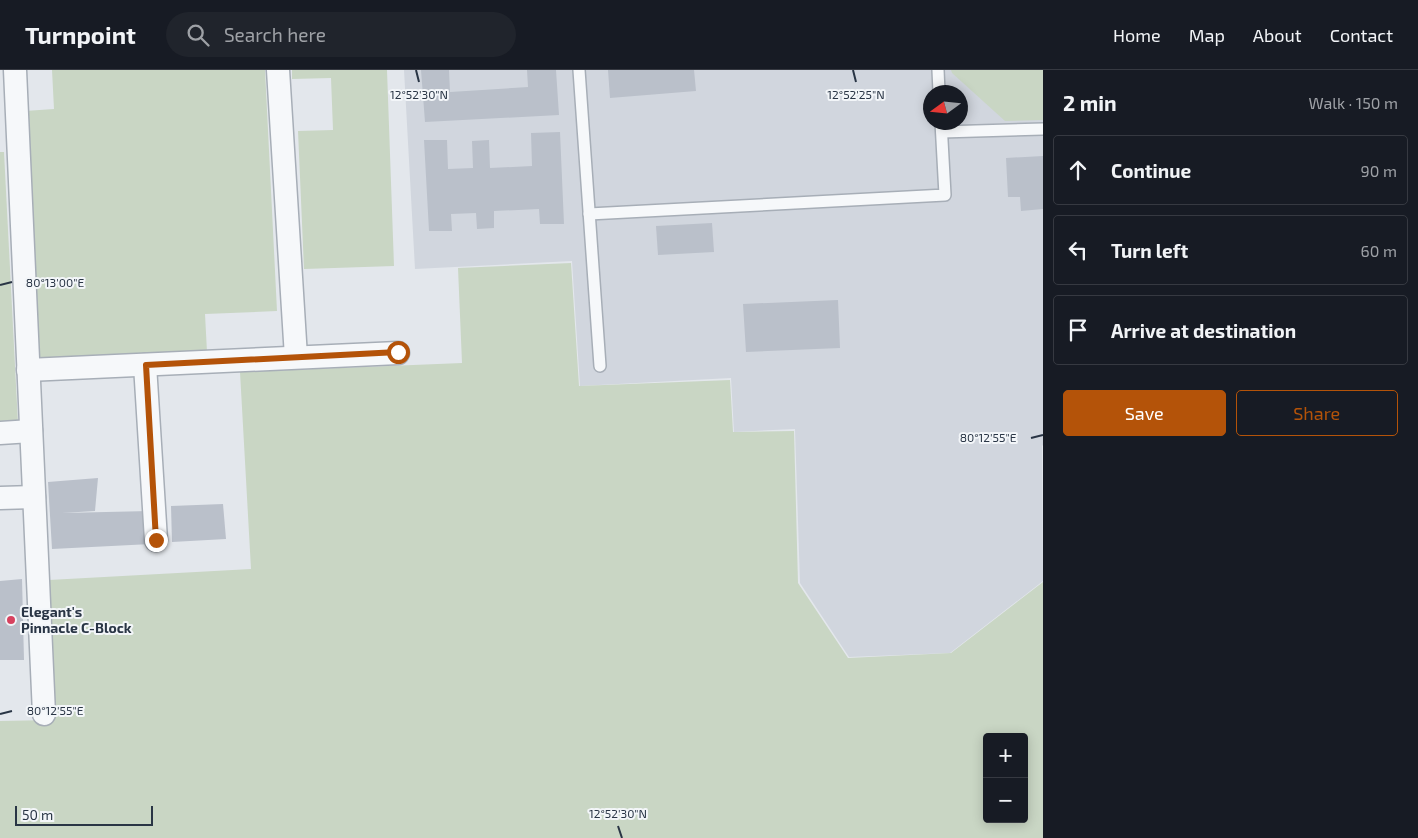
<!DOCTYPE html>
<meta charset="utf-8">
<style>
:root{--surface:#171b24;--page:#20242c;--text:#f1f3f6;--muted:#9ea1a6;--line:#363941;--accent:#b45309}
body{margin:0;font-family:"Exo 2",sans-serif;background:var(--page);color:var(--text)}
.controls{position:absolute;right:15px;bottom:15px;display:grid;overflow:hidden;border-radius:5px;box-shadow:0 2px 12px #0003}
.controls button{width:45px;height:45px;display:grid;place-items:center;padding:0;border:0;border-bottom:1px solid var(--line);background:var(--surface);color:var(--text);font:25px sans-serif}
.compass{position:absolute;left:923px;top:15px;width:45px;height:45px;border-radius:50%;background:var(--surface);box-shadow:0 2px 12px #0003;rotate:255deg}
.scale{position:absolute;left:15px;bottom:12px;width:138px;box-sizing:border-box;padding-left:5px;border:2px solid #293545;border-top:0;font-size:14px;line-height:18px;white-space:nowrap;color:#293545;-webkit-text-stroke:4px #f3f6f9;paint-order:stroke}
.stop{position:absolute;width:15px;height:15px;margin:-11px;border:4px solid #b45309;border-radius:50%;background:#fff}
.stop.end{background:#b45309;border-color:#fff;box-shadow:0 1px 5px #0008}
.list{margin:0;padding:0;list-style:none}
h2{display:flex;justify-content:space-between;align-items:center;height:65px;margin:0;padding:0 20px;font-size:21px}
h2 small{font-size:16px;font-weight:400;color:var(--muted)}
.list li{display:grid;grid-template-columns:32px 1fr auto;gap:15px;align-items:center;box-sizing:border-box;height:70px;margin:0 10px 10px;padding:0 10px;border:1px solid var(--line);border-radius:5px}
.list b{display:block;font-size:19px;white-space:nowrap}
.list em{font-size:16px;font-style:normal;color:var(--muted)}
.actions{display:flex;gap:10px;padding:15px 20px}
.actions a{flex:1;padding:11px 0;border:1px solid var(--accent);border-radius:5px;text-align:center;font-size:18px;color:var(--accent)}
.actions .main{background:var(--accent);color:#fff}
.icon{flex:none;width:28px;height:28px;fill:none;stroke:currentColor;stroke-width:2;stroke-linecap:round;stroke-linejoin:round}
.map{position:relative;flex:none;width:1043px;height:768px;overflow:hidden}
header{display:flex;align-items:center;gap:30px;box-sizing:border-box;height:70px;padding:0 25px;background:var(--surface);border-bottom:1px solid var(--line)}
header strong{font-size:24px}
nav{display:flex;gap:28px;margin-inline-start:auto;font-size:18px}
.search{width:350px;height:45px;background:var(--page);display:flex;align-items:center;gap:12px;box-sizing:border-box;padding:0 18px;border-radius:28px;color:var(--muted);font-size:19px}
main{display:flex}
aside{flex:1;background:var(--surface)}
.map>svg:first-child{display:block}
.built{fill:#d1d6de;fill-rule:evenodd}
.green{fill:#c9d6c4;fill-rule:evenodd}
.building{fill:#bac0ca}
.lines{fill:none;stroke-linecap:round;stroke-linejoin:round}
.service-casing{stroke:#a7aeb7;stroke-width:14}
.minor-casing{stroke:#a7aeb7;stroke-width:25}
.service{stroke:#f6f8fa;stroke-width:11}
.minor{stroke:#f6f8fa;stroke-width:22}
.route{stroke:#b45309;stroke-width:6}
.ticks{fill:none;stroke:#293545;stroke-width:2}
.poi-dot{fill:#d7425f;stroke:#f3f6f9;stroke-width:2}
.labels{text-anchor:middle;stroke-width:4;stroke-linejoin:round;paint-order:stroke}
.poi-label{font-size:14px;font-weight:bold;fill:#293545;stroke:#f3f6f9;text-anchor:start}
.ticks-label{font-size:12px;text-anchor:middle;fill:#293545;stroke:#f3f6f9;stroke-width:4;stroke-linejoin:round;paint-order:stroke}
</style>
<header>
<strong>Turnpoint</strong>
<div class="search"><svg class="icon" aria-label="search" viewBox="0 0 24 24"><circle cx="10" cy="10" r="6"/><path d="M15 15l6 6"/></svg>Search here</div>
<nav><a>Home</a><a>Map</a><a>About</a><a>Contact</a></nav>
</header>
<main>
<div class="map">
<svg width="1043" height="768" viewBox="0 0 1043 768">
<rect width="100%" height="100%" fill="#e3e7ec"/>
<!-- built -->
<path class="built" d="M404 0H1043V375L1042 376 1043 511 950 583 849 587 800 513 795 359 734 362 731 308 580 316 572 191 415 199ZM931 22H961V52H931Z"/>
<!-- green -->
<g class="green">
<path d="M52 0H265L277 241 205 244 207 282 38 291 25 41 54 39Z"/>
<path d="M292 0H387L394 196 304 199 298 61 333 60 331 8 292 9Z"/>
<path d="M951 0H1043V50L1005 51 952 3Z"/>
<path d="M0 82H4L18 354 0 355Z"/>
<path d="M571 193 579 316 730 310 733 362 794 361 798 513 848 588 951 583 1043 512V768H0V651L52 650 53 571 49 510 251 499 240 302 462 293 458 198ZM987 667H1024V749H987Z"/>
</g>
<!-- building -->
<g class="building">
<path d="M421 0H449L450 22 528 17 527 0H556L559 45 425 52Z"/>
<path d="M608 0H694L696 21 610 28Z"/>
<path d="M560 62 564 154H540L539 139 494 141V158L477 159 476 143 451 144 452 161H429L424 70H447L448 99 473 98 472 71 489 70 490 98 532 96 531 63Z"/>
<path d="M1043 86V139L1021 141 1020 127H1008L1006 88Z"/>
<path d="M712 153 714 182 658 185 656 156Z"/>
<path d="M838 230 840 278 746 282 743 234Z"/>
<path d="M98 408 95 441 62 443 150 441 151 474 52 479 48 412Z"/>
<path d="M223 434 226 469 172 472 171 436Z"/>
<path d="M22 509 24 590H0V511Z"/>
</g>
<g class="lines">
<!-- service casing -->
<g class="service-casing">
<g id="service">
<path d="M579 0 600 296"/>
<path d="M938 0 939 22"/>
<path d="M942 62 1043 59"/>
<path d="M589 144 945 125 941 52"/>
</g>
</g>
<!-- minor casing -->
<g class="minor-casing">
<g id="minor">
<path d="M15 0 44 644"/>
<path d="M278 0 296 287"/>
<path d="M145 295 156 470"/>
<path d="M28 300 398 283"/>
<path d="M0 363 31 361"/>
<path d="M0 428 34 427"/>
</g>
</g>
<!-- service -->
<use href="#service" class="service"/>
<!-- minor -->
<use href="#minor" class="minor"/>
</g>
<g class="lines">
<!-- route -->
<path class="route" d="M156 470 146 295 398 282"/>
</g>
<!-- ticks -->
<path class="ticks" d="M416 0 419 12M853 0 856 12M0 215 12 212M1031 368 1043 365M0 644 12 641M618 756 622 768"/>
<!-- markers -->
<circle class="poi-dot" cx="11" cy="550" r="5"/>
<g class="labels">
<!-- poi labels -->
<g class="poi-label">
<text x="21" y="547">Elegant's<tspan x="21" dy="16">Pinnacle C-Block</tspan></text>
</g>
</g>
<g class="ticks-label">
<text x="419" y="29">12°52'30"N</text>
<text x="856" y="29">12°52'25"N</text>
<text x="55" y="217">80°13'00"E</text>
<text x="988" y="372">80°12'55"E</text>
<text x="55" y="645">80°12'55"E</text>
<text x="618" y="748">12°52'30"N</text>
</g>
</svg>
<div class="controls">
<button>+</button>
<button>−</button>
</div>
<svg class="compass" viewBox="-18 -18 36 36"><path d="M0-13l5 13h-10z" fill="#e53935"/><path d="M0 13l5-13h-10z" fill="#9ea1a6"/></svg>
<div class="scale">50 m</div>
<div class="stop" style="left:398px;top:282px"></div>
<div class="stop end" style="left:156px;top:470px"></div>
</div>
<aside>
<h2>2 min<small>Walk · 150 m</small></h2>
<ul class="list">
<li><svg class="icon" aria-label="ahead" viewBox="0 0 24 24"><path d="M12 20V5M6 11l6-6 6 6"/></svg><div><b>Continue</b></div><em>90 m</em></li>
<li><svg class="icon" aria-label="left" viewBox="0 0 24 24"><path d="M17 20v-9H6M10 6l-5 5 5 5"/></svg><div><b>Turn left</b></div><em>60 m</em></li>
<li><svg class="icon" aria-label="arrive" viewBox="0 0 24 24"><path d="M6 21V4h12l-3 4 3 4H6"/></svg><div><b>Arrive at destination</b></div></li>
</ul>
<div class="actions"><a class="main">Save</a><a>Share</a></div>
</aside>
</main>
